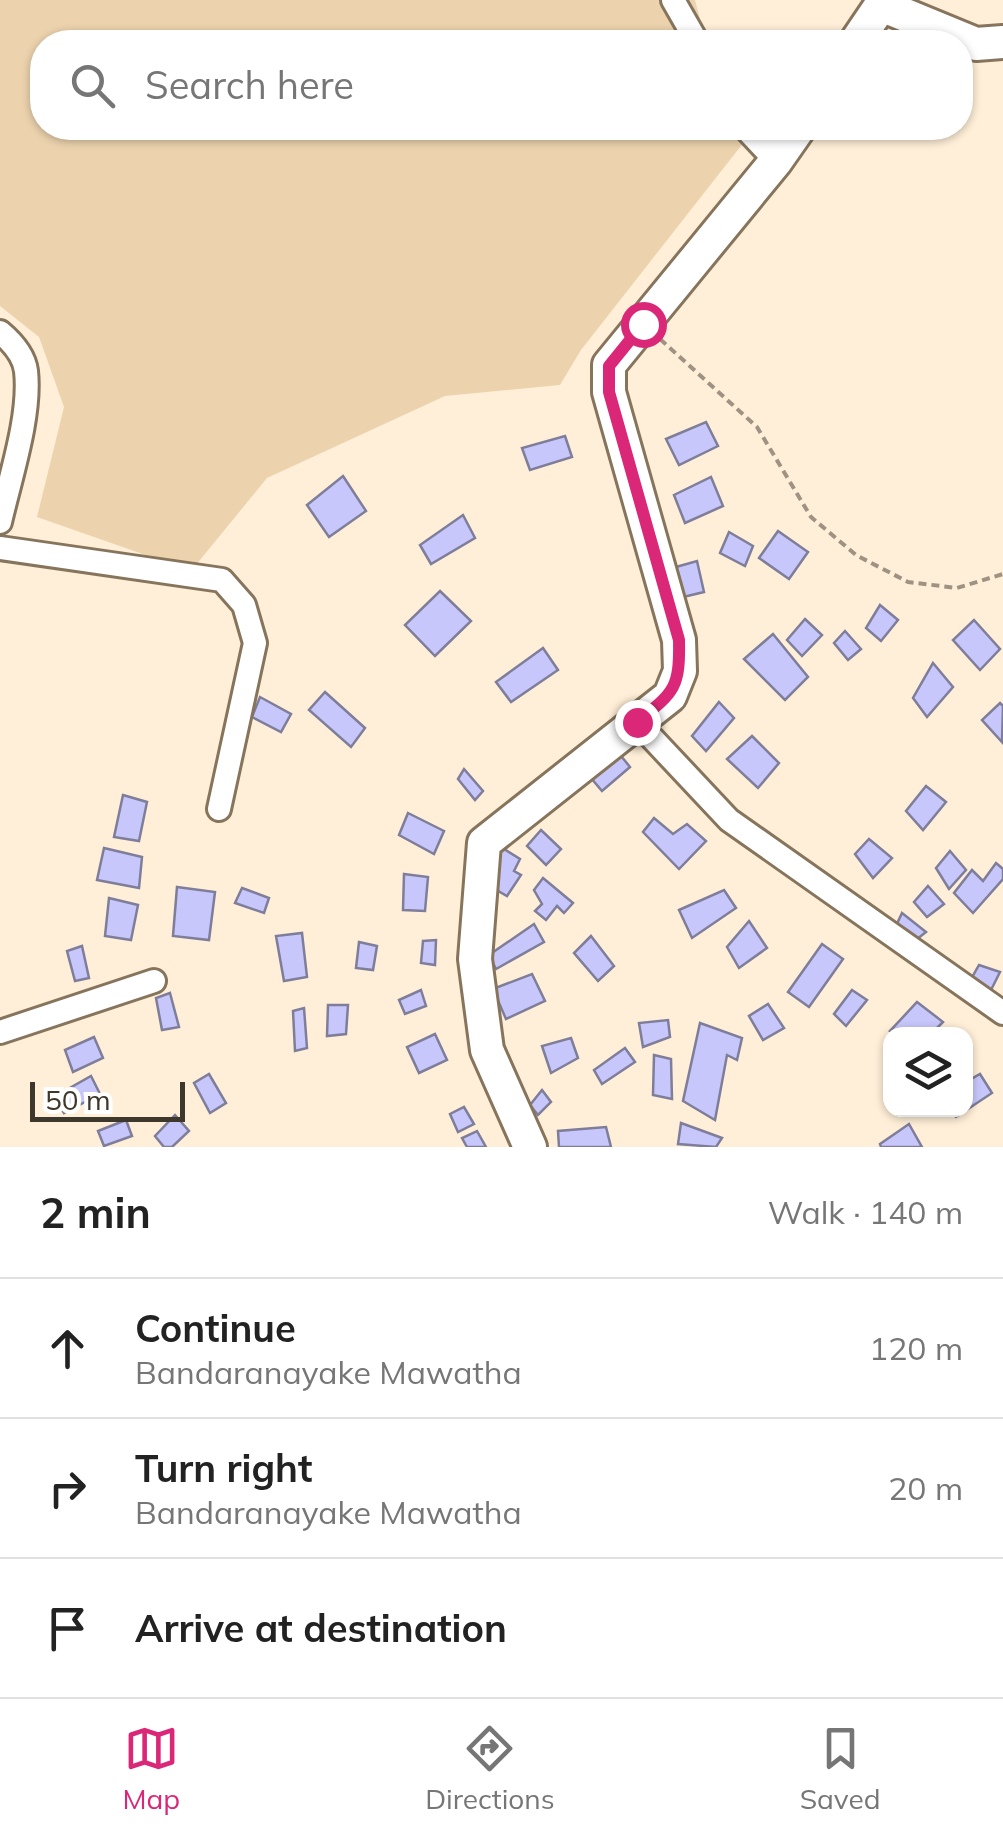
<!DOCTYPE html>
<meta charset="utf-8">
<style>
:root{--surface:#fff;--page:#f2f2f2;--text:#222;--muted:#767676;--line:#e0e0e0;--accent:#db2777}
body{margin:0;font-family:Mulish,sans-serif;background:var(--page);color:var(--text)}
.controls{position:absolute;right:30px;bottom:30px;display:grid;overflow:hidden;border-radius:20px;box-shadow:0 2px 8px #0004}
.controls button{width:90px;height:90px;display:grid;place-items:center;padding:0;border:0;border-bottom:2px solid var(--line);background:var(--surface);color:var(--text);font:50px sans-serif}
.scale{position:absolute;left:30px;bottom:25px;width:155px;box-sizing:border-box;padding-left:10px;border:5px solid #3e372c;border-top:0;font-size:28px;line-height:35px;white-space:nowrap;color:#3e372c;-webkit-text-stroke:8px #fff;paint-order:stroke}
.stop{position:absolute;width:30px;height:30px;margin:-22px;border:8px solid #db2777;border-radius:50%;background:#fff}
.stop.end{background:#db2777;border-color:#fff;box-shadow:0 2px 10px #0008}
.list{margin:0;padding:0;list-style:none}
h2{display:flex;justify-content:space-between;align-items:center;height:130px;margin:0;padding:0 40px;font-size:42px}
h2 small{font-size:32px;font-weight:400;color:var(--muted)}
.list li{display:grid;grid-template-columns:65px 1fr auto;gap:30px;align-items:center;box-sizing:border-box;height:140px;padding:0 40px;border-top:2px solid var(--line)}
.list b{display:block;font-size:38px;white-space:nowrap}
.list p{margin:0;font-size:32px;white-space:nowrap;color:var(--muted)}
.list em{font-size:32px;font-style:normal;color:var(--muted)}
.icon{flex:none;width:55px;height:55px;fill:none;stroke:currentColor;stroke-width:2;stroke-linecap:round;stroke-linejoin:round}
.map{position:relative;flex:none;width:1003px;height:1147px;overflow:hidden}
.search{position:absolute;background:var(--surface);box-shadow:0 2px 8px #0004;left:30px;right:30px;top:30px;height:110px;display:flex;align-items:center;gap:25px;box-sizing:border-box;padding:0 35px;border-radius:40px;color:var(--muted);font-size:38px}
.sheet{height:550px;background:var(--surface)}
nav{display:flex;justify-content:space-around;align-items:center;box-sizing:border-box;height:140px;border-top:2px solid var(--line);background:var(--surface);font-size:28px;color:var(--muted)}
nav a{display:grid;justify-items:center;gap:5px}
nav .on{color:var(--accent)}
.map>svg:first-child{display:block}
.green{fill:#ecd3ae}
.building{fill:#c8c7fb;stroke:#7e7e9a;stroke-width:2.5}
.lines{fill:none;stroke-linecap:round;stroke-linejoin:round}
.street-casing{stroke:#86755c;stroke-width:28}
.secondary-casing{stroke:#86755c;stroke-width:38}
.path{stroke:#9e9282;stroke-width:4;stroke-dasharray:8 5;stroke-linecap:butt}
.street{stroke:#fff;stroke-width:22}
.secondary{stroke:#fff;stroke-width:32}
.route{stroke:#db2777;stroke-width:12}
</style>
<div class="map">
<svg width="1003" height="1147" viewBox="0 0 1003 1147">
<rect width="100%" height="100%" fill="#ffefd8"/>
<!-- green -->
<path class="green" d="M0 0H695L706 42H42V128H735L744 142 581 350 560 385 445 396 267 478 191 571 37 517 64 407 39 337 0 306Z"/>
<!-- building -->
<g class="building">
<path d="M706 422 718 446 679 465 666 439Z"/>
<path d="M565 436 572 457 530 470 522 448Z"/>
<path d="M343 476 366 511 329 537 307 505Z"/>
<path d="M711 477 723 506 685 523 674 495Z"/>
<path d="M463 515 475 538 431 564 420 545Z"/>
<path d="M778 531 808 552 789 579 759 558Z"/>
<path d="M729 532 753 546 745 566 720 553Z"/>
<path d="M697 561 704 592 675 599 669 569Z"/>
<path d="M440 591 471 621 435 656 405 625Z"/>
<path d="M880 605 898 620 881 641 866 628Z"/>
<path d="M805 619 822 635 802 656 787 640Z"/>
<path d="M974 620 1000 649 980 670 953 640Z"/>
<path d="M845 631 861 649 848 660 834 643Z"/>
<path d="M773 634 808 677 785 700 744 659Z"/>
<path d="M543 648 558 670 511 702 496 682Z"/>
<path d="M933 663 953 687 927 717 913 698Z"/>
<path d="M325 692 365 728 351 747 309 710Z"/>
<path d="M260 697 291 714 281 732 252 717Z"/>
<path d="M719 702 734 718 706 751 692 736Z"/>
<path d="M1000 703 1003 706 1002 742 982 720Z"/>
<path d="M752 736 779 763 758 788 727 759Z"/>
<path d="M617 751 630 767 602 791 591 778Z"/>
<path d="M464 769 483 791 475 800 458 779Z"/>
<path d="M926 786 946 802 923 830 906 811Z"/>
<path d="M123 795 147 802 139 841 114 837Z"/>
<path d="M408 813 444 831 434 854 399 835Z"/>
<path d="M654 818 673 834 687 824 706 841 679 869 643 832Z"/>
<path d="M541 830 561 849 546 865 527 846Z"/>
<path d="M869 839 892 858 873 878 855 854Z"/>
<path d="M501 847 520 859 514 871 521 875 507 896 486 884Z"/>
<path d="M104 848 142 857 139 888 97 880Z"/>
<path d="M950 851 966 870 949 889 936 868Z"/>
<path d="M996 863 1003 869V879L973 913 954 893 972 870 983 881Z"/>
<path d="M404 874 428 877 425 911 403 910Z"/>
<path d="M543 878 573 903 564 913 557 906 546 920 535 911 542 904 534 890Z"/>
<path d="M928 886 944 904 927 917 914 902Z"/>
<path d="M177 887 215 892 209 940 173 936Z"/>
<path d="M242 888 269 898 264 913 235 903Z"/>
<path d="M724 890 736 908 692 938 679 910Z"/>
<path d="M109 898 138 905 131 940 105 936Z"/>
<path d="M902 913 926 932 912 943 895 928Z"/>
<path d="M749 921 767 948 739 968 727 947Z"/>
<path d="M534 924 544 942 496 969 489 955Z"/>
<path d="M302 933 307 977 284 981 276 936Z"/>
<path d="M591 936 614 966 598 981 574 953Z"/>
<path d="M436 940 435 965 421 963 423 941Z"/>
<path d="M359 942 377 946 373 970 356 968Z"/>
<path d="M822 944 843 959 809 1007 788 992Z"/>
<path d="M82 946 89 978 75 981 67 951Z"/>
<path d="M979 965 1000 972 990 992 970 981Z"/>
<path d="M532 974 545 1001 506 1019 493 989Z"/>
<path d="M421 990 426 1006 405 1014 399 1000Z"/>
<path d="M852 990 867 1000 846 1026 834 1014Z"/>
<path d="M170 993 179 1027 162 1030 156 998Z"/>
<path d="M917 1002 943 1022 931 1034H895L890 1031Z"/>
<path d="M768 1004 784 1028 763 1040 749 1016Z"/>
<path d="M328 1005H348L346 1034 327 1036Z"/>
<path d="M304 1008 307 1048 295 1051 293 1011Z"/>
<path d="M668 1020 670 1037 643 1047 639 1023Z"/>
<path d="M700 1023 742 1038 737 1060 727 1055 715 1120 683 1101Z"/>
<path d="M435 1034 447 1060 419 1073 407 1047Z"/>
<path d="M94 1037 103 1058 73 1072 65 1050Z"/>
<path d="M571 1038 578 1058 551 1073 542 1046Z"/>
<path d="M625 1048 635 1062 602 1084 594 1070Z"/>
<path d="M654 1055 671 1059 672 1099 653 1095Z"/>
<path d="M209 1074 226 1103 210 1113 194 1083Z"/>
<path d="M980 1074 992 1093 956 1117 949 1110H966V1082Z"/>
<path d="M91 1076 100 1094 64 1113 54 1097Z"/>
<path d="M542 1090 551 1102 538 1115 530 1105Z"/>
<path d="M464 1107 474 1124 458 1132 450 1114Z"/>
<path d="M175 1115 189 1131 172 1147H164L155 1136Z"/>
<path d="M126 1120 132 1136 104 1146 98 1131Z"/>
<path d="M681 1123 722 1138 716 1147 678 1144Z"/>
<path d="M909 1124 922 1147H881L880 1144Z"/>
<path d="M606 1127 611 1147H559L558 1131Z"/>
<path d="M477 1131 486 1147H467L462 1138Z"/>
</g>
<g class="lines">
<!-- street casing -->
<g class="street-casing">
<g id="street">
<path d="M673 0 697 42"/>
<path d="M745 128 776 161"/>
<path d="M0 332C12 342 24 356 26 371 31 416 10 478 0 522"/>
<path d="M0 548 222 580 244 605 255 643 219 809"/>
<path d="M637 722 729 820 1003 1013"/>
<path d="M0 1032 154 981"/>
</g>
</g>
<!-- secondary casing -->
<g class="secondary-casing">
<g id="secondary">
<path d="M856 42 881 5 976 44 1003 42"/>
<path d="M530 1147 487 1050 475 959 484 843 670 696 680 671 679 640 609 392V365L776 161 799 128"/>
</g>
</g>
<!-- path -->
<path class="path" d="M660 339 757 427 811 517 856 555 908 582 957 588 1003 574"/>
<!-- street -->
<use href="#street" class="street"/>
<!-- secondary -->
<use href="#secondary" class="secondary"/>
</g>
<g class="lines">
<!-- route -->
<path class="route" d="M637 722C674 692 680 689 679 640L609 392V366L643 324"/>
</g>
</svg>
<div class="controls">
<button><svg class="icon" aria-label="layers" viewBox="0 0 24 24"><path d="M12 4l9 5-9 5-9-5zM3 14l9 5 9-5"/></svg></button>
</div>
<div class="scale">50 m</div>
<div class="stop" style="left:643px;top:324px"></div>
<div class="stop end" style="left:637px;top:722px"></div>
<div class="search"><svg class="icon" aria-label="search" viewBox="0 0 24 24"><circle cx="10" cy="10" r="6"/><path d="M15 15l6 6"/></svg>Search here</div>
</div>
<section class="sheet">
<h2>2 min<small>Walk · 140 m</small></h2>
<ul class="list">
<li><svg class="icon" aria-label="ahead" viewBox="0 0 24 24"><path d="M12 20V5M6 11l6-6 6 6"/></svg><div><b>Continue</b><p>Bandaranayake Mawatha</p></div><em>120 m</em></li>
<li><svg class="icon" aria-label="right" viewBox="0 0 24 24"><path d="M7 20v-9h11M14 6l5 5-5 5"/></svg><div><b>Turn right</b><p>Bandaranayake Mawatha</p></div><em>20 m</em></li>
<li><svg class="icon" aria-label="arrive" viewBox="0 0 24 24"><path d="M6 21V4h12l-3 4 3 4H6"/></svg><div><b>Arrive at destination</b></div></li>
</ul>
</section>
<nav>
<a class="on"><svg class="icon" aria-label="map" viewBox="0 0 24 24"><path d="M3 6l6-2 6 2 6-2v14l-6 2-6-2-6 2zM9 4v14M15 6v14"/></svg>Map</a>
<a><svg class="icon" aria-label="directions" viewBox="0 0 24 24"><path d="M12 3l9 9-9 9-9-9zM9 14v-3h6M13 9l2 2-2 2"/></svg>Directions</a>
<a><svg class="icon" aria-label="saved" viewBox="0 0 24 24"><path d="M7 4h10v16l-5-4-5 4z"/></svg>Saved</a>
</nav>
